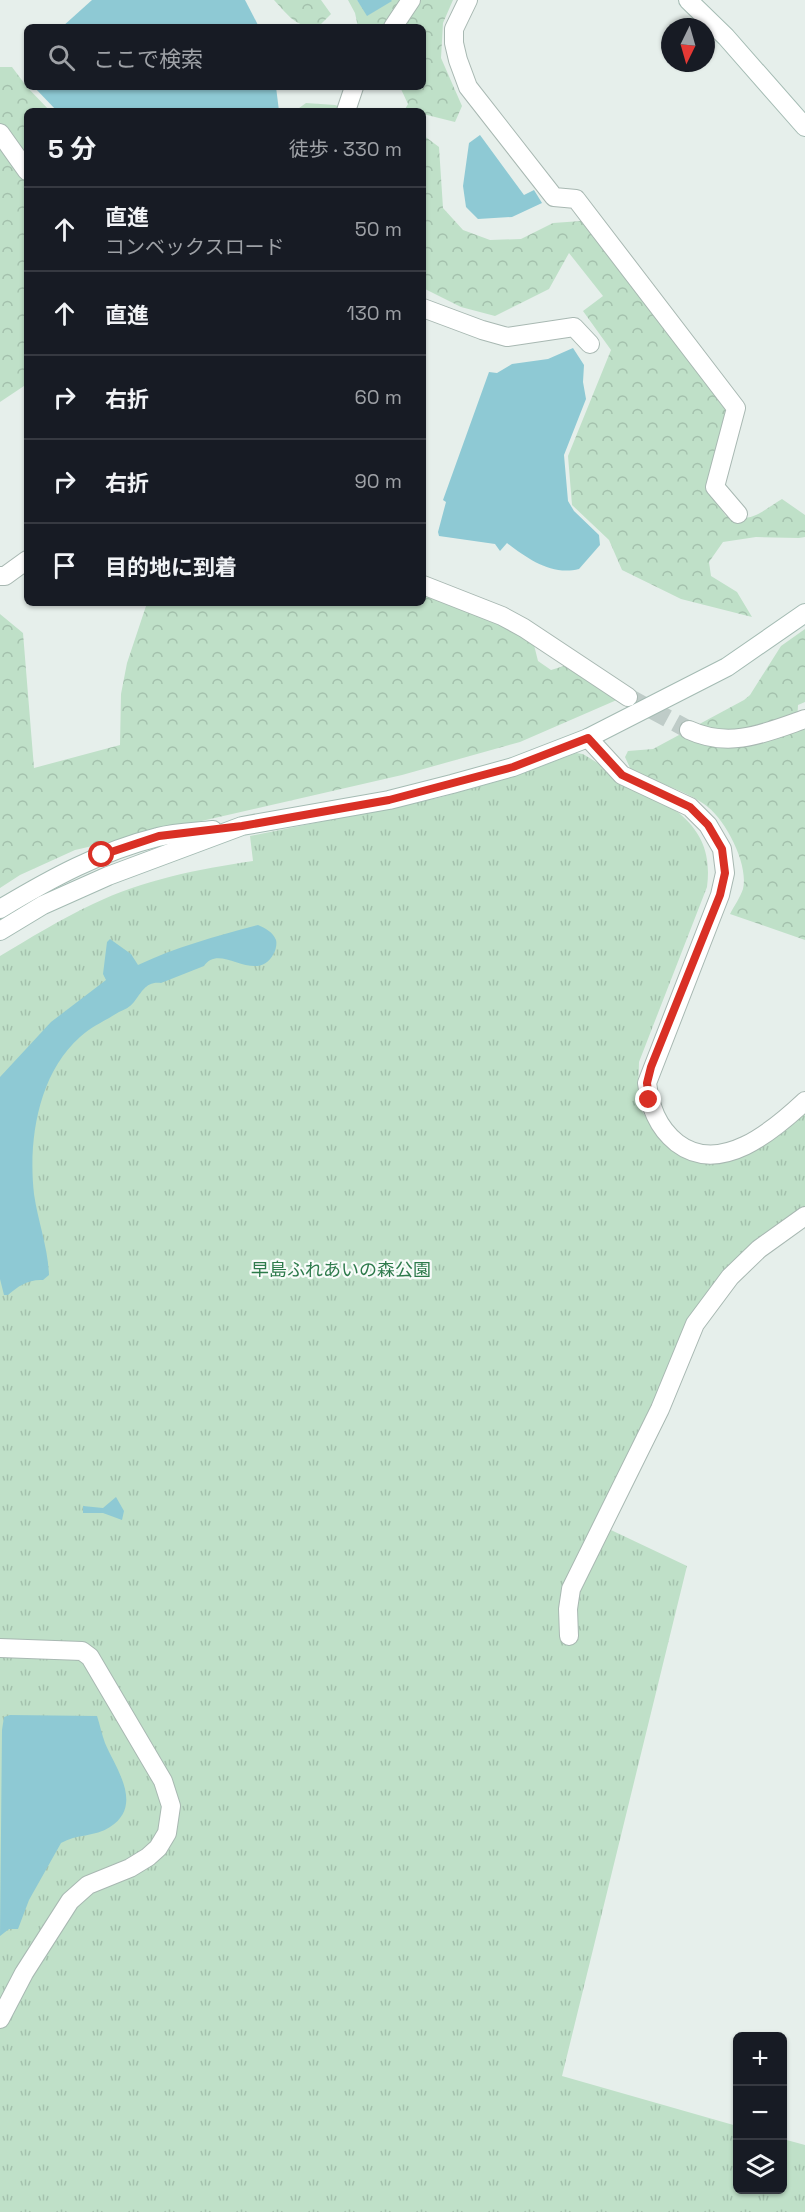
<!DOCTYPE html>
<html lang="ja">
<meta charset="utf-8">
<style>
:root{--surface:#171b24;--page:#20242c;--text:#f1f3f6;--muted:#9ea1a6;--line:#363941}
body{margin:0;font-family:"Space Grotesk","Noto Sans JP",sans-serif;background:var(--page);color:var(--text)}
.controls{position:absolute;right:18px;bottom:18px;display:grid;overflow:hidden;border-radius:9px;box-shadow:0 2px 4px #0004}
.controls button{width:54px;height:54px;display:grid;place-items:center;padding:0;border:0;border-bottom:2px solid var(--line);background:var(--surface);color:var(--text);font:30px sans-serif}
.compass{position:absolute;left:661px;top:18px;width:54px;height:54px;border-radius:50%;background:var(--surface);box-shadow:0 2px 4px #0004;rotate:185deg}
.stop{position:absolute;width:18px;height:18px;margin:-14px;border:4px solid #d93025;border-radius:50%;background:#fff}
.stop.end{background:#d93025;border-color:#fff;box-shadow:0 2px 6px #0008}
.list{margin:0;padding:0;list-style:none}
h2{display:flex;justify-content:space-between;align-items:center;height:78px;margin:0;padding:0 24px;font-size:26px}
h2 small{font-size:20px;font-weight:400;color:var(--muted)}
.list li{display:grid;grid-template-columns:39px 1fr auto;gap:18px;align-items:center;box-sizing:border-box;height:84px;padding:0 24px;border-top:2px solid var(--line)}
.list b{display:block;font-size:22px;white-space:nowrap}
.list p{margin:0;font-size:20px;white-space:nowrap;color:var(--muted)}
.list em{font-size:20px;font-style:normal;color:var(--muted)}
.icon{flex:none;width:33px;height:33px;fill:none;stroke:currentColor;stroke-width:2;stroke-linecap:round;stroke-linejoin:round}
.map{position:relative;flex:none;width:805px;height:2212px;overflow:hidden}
.search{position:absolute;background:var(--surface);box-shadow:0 2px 4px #0004;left:24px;top:24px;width:402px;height:66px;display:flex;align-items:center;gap:15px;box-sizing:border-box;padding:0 21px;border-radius:9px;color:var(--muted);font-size:22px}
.panel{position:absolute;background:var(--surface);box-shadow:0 2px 4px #0004;left:24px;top:108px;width:402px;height:498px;border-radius:9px}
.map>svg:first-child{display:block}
.forest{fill:url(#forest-crowns)}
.park{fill:url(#park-tufts)}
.water{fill:#8ec9d4}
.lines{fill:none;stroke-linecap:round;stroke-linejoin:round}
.street-tunnel{stroke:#bfccc8;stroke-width:18;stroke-dasharray:18 9;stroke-linecap:butt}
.street-casing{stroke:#a8b8b2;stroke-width:20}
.secondary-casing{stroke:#a4bbb3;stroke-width:20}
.street{stroke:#fff;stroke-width:18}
.secondary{stroke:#fff;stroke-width:18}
.route{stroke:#d93025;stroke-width:8}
.labels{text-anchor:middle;stroke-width:4.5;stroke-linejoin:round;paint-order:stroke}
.park-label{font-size:18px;fill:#2d7a4b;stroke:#f7fbf9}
</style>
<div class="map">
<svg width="805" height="2212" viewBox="0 0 805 2212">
<defs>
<pattern id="forest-crowns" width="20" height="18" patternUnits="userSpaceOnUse" patternTransform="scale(1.5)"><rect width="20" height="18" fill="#bfe0c8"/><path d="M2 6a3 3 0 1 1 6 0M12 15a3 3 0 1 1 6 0" fill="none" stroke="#a4c1ad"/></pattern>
<pattern id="park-tufts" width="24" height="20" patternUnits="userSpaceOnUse" patternTransform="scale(1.5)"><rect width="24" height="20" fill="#bfe0c8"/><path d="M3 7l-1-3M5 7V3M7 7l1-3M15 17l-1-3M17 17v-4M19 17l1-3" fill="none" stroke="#a4c1ad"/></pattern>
</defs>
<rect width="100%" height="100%" fill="#e6efeb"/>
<!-- forest -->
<g class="forest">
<path d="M274 0H321L331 14 318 27C295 27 289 16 274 0Z"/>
<path d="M348 0H357L368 15 391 0H453L443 23 441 58 462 106 455 122 423 114V111H404L408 104 400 87H423V27H404L409 19 385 27H358L355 13Z"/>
<path d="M0 67H12L27 87 50 111H27V384L0 402Z"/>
<path d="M306 103 335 105 353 111H295Z"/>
<path d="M423 135 439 147 443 208 463 230 490 240 521 239 553 223 581 221 677 337 730 405 707 489 726 516C754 522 759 513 782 499L805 515V537L799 538 756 537 723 542 709 562 711 576 737 592 752 617 681 599 622 570 609 540 572 505 568 456 611 350 583 311 603 296 569 253 549 289 495 316 461 307 423 288Z"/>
<path d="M423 591 480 614 533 641 538 661 551 670 564 666 619 699 520 742 402 775 75 850 20 875 0 888V614L23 633 34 768 120 745 121 694 127 663 147 603H423Z"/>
<path d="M805 629V702L798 705 797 725 805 730V940L730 914C734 906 740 898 743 889 749 864 725 818 704 804 685 791 659 783 637 773L630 768 625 757 628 751 653 749 744 700 750 695 781 646Z"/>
</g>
<!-- park -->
<path class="park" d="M576 753 583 754 679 813C703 833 711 856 707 887L639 1062 638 1095 642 1111 655 1131 709 1162H722L740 1156 805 1111V1207L755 1245 653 1408 594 1522 687 1566 562 2076 737 2126 738 2190H782L783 2139 805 2145V2212H0V956C30 938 61 919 93 904 143 880 198 869 253 861L250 836 438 798 513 777Z"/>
<!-- water -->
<g class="water">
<path d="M92 0H245L259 27H62Z"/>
<path d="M357 0H391L392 1 367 16Z"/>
<path d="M34 87H276L279 111H57Z"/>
<path d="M480 135 524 195 534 190 542 203 512 217 478 219 466 207 463 186 469 143Z"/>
<path d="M573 348 584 365 583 382 586 399 564 455 568 501 574 511 599 535 600 545 579 569C552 576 528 559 507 543L500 551 495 544 439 536 438 532 446 502 443 500 489 372 497 373 512 364 548 359Z"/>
<path d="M258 925C265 928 273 932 276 940 277 943 276 950 274 953 257 987 220 941 204 966L161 983C146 981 142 992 134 1002 130 1007 124 1010 119 1012 105 1021 92 1026 80 1037 38 1074 28 1141 34 1194 38 1222 48 1247 49 1275L43 1280C29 1279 18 1286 8 1295H4L0 1279V1077L51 1022 106 980 103 974 107 942 110 939 131 954 138 965C176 947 217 936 258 925Z"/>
<path d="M116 1497 124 1511 122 1520 103 1513H83V1506L103 1508Z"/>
<path d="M10 1715 97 1716C100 1725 102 1735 105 1743 116 1769 144 1805 110 1827 95 1837 76 1834 61 1843L29 1900 18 1929H9L0 1936 2 1730 4 1717Z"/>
</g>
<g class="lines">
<!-- street-tunnel -->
<path class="street-tunnel" d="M628 697 689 730"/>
<!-- street casing -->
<g class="street-casing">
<g id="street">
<path d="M468 0 454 29V43L458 60 468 87 554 197 576 199 736 408 715 487 738 514"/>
<path d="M393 27 411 0"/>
<path d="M346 111 354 87"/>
<path d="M0 133 27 171"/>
<path d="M423 308 482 330 507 337 574 327 590 344"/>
<path d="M0 576H5L27 560"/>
<path d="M423 585 502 616 524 628 628 697"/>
<path d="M689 730C730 749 765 733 805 719"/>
<path d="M588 738 622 775 690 807 708 825 722 849 725 873 720 895 647 1083C650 1106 657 1127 677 1143 720 1176 773 1131 805 1101"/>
<path d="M569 1636 568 1609 571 1589 660 1409 695 1324 730 1277 759 1249 805 1216"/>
<path d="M0 1648 82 1651 90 1657 163 1781 171 1806 167 1833 158 1848 148 1857 130 1868 88 1885 70 1901 24 1973 0 2019"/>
</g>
</g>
<!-- secondary casing -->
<g class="secondary-casing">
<g id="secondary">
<path d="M688 0 726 37 805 127"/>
<path d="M0 909C50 879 101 851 158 837 176 832 195 832 213 830"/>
<path d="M0 931 43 905 108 876 242 826 389 800 452 784 513 767 588 738 727 667 805 613"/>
</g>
</g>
<!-- street -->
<use href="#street" class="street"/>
<!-- secondary -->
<use href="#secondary" class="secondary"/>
</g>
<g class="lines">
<!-- route -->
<path class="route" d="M102 855 159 836 242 826 389 800 513 767 588 738 622 775 690 807 708 825 722 849 725 873 720 895 651 1067 647 1083 649 1100"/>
</g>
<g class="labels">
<!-- park labels -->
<g class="park-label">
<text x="341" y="1276">早島ふれあいの森公園</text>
</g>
</g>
</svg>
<div class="controls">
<button>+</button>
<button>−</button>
<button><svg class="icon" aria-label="layers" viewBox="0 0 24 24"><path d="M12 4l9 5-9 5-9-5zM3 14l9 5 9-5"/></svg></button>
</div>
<svg class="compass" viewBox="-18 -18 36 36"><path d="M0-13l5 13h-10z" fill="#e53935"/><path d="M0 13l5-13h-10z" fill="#9ea1a6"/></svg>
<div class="stop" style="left:102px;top:855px"></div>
<div class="stop end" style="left:649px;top:1100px"></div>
<div class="search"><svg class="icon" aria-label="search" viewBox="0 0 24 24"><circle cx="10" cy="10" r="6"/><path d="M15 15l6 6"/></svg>ここで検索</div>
<section class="panel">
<h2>5 分<small>徒歩 · 330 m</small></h2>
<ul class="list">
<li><svg class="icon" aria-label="ahead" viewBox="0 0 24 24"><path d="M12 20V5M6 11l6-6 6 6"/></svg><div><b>直進</b><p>コンベックスロード</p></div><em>50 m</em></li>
<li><svg class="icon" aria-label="ahead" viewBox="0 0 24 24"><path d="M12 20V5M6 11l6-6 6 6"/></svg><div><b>直進</b></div><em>130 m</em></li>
<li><svg class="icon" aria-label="right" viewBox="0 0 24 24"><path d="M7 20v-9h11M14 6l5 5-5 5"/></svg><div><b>右折</b></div><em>60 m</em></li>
<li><svg class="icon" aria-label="right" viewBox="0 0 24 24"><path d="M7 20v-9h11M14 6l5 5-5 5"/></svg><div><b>右折</b></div><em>90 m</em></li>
<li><svg class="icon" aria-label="arrive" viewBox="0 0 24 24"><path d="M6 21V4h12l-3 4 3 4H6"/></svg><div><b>目的地に到着</b></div></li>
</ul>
</section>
</div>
